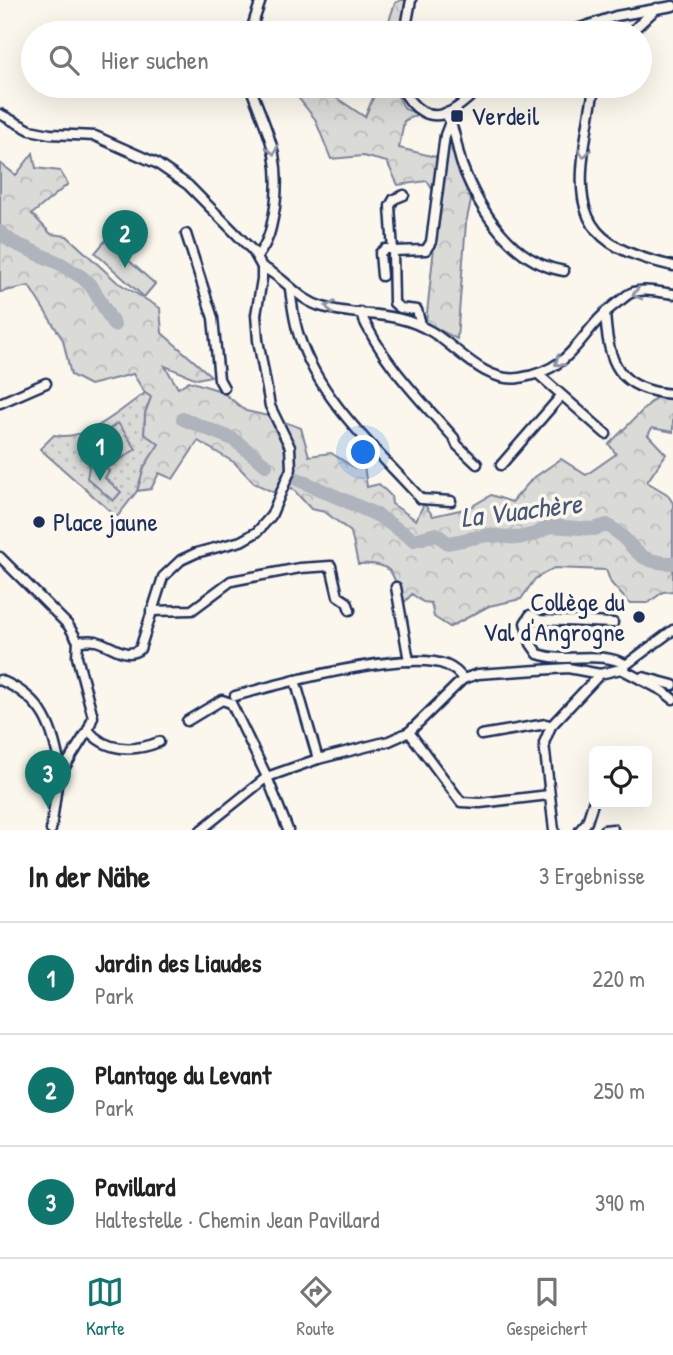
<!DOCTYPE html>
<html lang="de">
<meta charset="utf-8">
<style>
:root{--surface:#fff;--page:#f2f2f2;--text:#222;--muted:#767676;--line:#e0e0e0;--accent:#0f766e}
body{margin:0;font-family:"Patrick Hand",sans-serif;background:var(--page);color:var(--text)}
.controls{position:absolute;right:21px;bottom:21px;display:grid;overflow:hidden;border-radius:10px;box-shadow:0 7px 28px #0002}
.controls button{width:63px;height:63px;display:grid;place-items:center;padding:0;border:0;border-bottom:2px solid var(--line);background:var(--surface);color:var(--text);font:35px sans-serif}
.you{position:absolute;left:364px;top:453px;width:24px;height:24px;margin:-18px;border:5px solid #fff;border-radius:50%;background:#1a73e8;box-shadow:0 0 0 10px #1a73e833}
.badge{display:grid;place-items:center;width:46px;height:46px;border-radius:50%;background:var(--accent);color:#fff;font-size:23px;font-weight:700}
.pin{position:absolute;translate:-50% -58px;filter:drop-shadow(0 2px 4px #0008)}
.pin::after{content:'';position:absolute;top:37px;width:24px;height:21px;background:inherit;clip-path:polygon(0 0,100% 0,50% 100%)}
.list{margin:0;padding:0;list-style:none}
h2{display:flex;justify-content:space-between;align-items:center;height:91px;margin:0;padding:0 28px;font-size:30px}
h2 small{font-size:23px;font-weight:400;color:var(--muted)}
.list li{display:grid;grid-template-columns:46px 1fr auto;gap:21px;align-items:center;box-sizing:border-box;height:112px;padding:0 28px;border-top:2px solid var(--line)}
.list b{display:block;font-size:26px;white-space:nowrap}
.list p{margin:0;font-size:23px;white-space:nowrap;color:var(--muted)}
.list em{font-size:23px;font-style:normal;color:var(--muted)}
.icon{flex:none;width:38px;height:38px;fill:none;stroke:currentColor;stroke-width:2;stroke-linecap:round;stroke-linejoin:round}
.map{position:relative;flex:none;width:673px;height:830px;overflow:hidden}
.search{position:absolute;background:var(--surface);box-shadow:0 7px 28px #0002;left:21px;right:21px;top:21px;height:77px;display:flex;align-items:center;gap:18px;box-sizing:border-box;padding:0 24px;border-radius:38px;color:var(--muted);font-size:26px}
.sheet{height:427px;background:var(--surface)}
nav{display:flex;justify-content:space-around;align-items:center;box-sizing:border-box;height:98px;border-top:2px solid var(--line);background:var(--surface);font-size:19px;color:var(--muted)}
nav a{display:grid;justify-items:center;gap:4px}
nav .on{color:var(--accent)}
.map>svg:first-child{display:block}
.forest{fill:url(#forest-crowns);stroke:#7a849a;stroke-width:2}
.park{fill:url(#park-dots);stroke:#7a849a;stroke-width:2}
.garden{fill:#dadad7;stroke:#7a849a;stroke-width:2}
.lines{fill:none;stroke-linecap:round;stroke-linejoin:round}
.river{stroke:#afb3bb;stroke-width:14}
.minor-casing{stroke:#1b2f5e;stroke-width:13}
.minor{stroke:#fbf7ec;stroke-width:8}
.oneway{stroke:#8b93a5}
.poi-dot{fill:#1b2f5e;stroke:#fbf7ec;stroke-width:2.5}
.labels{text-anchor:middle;stroke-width:7;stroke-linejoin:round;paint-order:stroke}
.poi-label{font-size:26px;fill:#1b2f5e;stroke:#fbf7ec;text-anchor:start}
.water-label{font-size:28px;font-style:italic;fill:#47577a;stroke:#fbf7ec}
</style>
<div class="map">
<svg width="673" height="830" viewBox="0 0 673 830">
<defs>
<pattern id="forest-crowns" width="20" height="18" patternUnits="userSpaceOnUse" patternTransform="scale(1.75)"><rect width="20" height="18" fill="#dadad7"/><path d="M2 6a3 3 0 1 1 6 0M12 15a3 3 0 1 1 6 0" fill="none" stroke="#babbbb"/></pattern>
<pattern id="park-dots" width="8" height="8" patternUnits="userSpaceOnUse" patternTransform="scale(1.75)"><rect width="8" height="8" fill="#dadad7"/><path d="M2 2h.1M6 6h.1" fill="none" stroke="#babbbb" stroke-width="1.8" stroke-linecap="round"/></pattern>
</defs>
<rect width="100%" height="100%" fill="#fbf7ec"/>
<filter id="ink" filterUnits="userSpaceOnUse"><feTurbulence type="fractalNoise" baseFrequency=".0143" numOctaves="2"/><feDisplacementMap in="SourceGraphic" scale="14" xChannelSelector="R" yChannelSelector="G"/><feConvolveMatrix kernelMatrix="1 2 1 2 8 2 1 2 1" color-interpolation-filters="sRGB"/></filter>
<g filter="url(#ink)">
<!-- forest -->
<g class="forest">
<path d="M401 0H406L401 33H354L368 26 389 21 395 3Z"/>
<path d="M289 86 329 93 365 117 378 86H392L405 109 418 114 404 121 399 148 435 157 450 141 475 183 466 223 457 339 426 323 439 200 427 181 398 185 387 162 363 156 331 159 315 119Z"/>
<path d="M33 153 36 168 60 171 68 184 32 214 51 234 67 236 117 282 160 308 162 333 211 376 197 379 165 366 178 388 189 381 221 391 246 411 268 416 301 428 309 456 331 453 355 468 364 465 367 487 379 484 391 496 392 504 416 520 424 504 433 516 469 508 491 495 512 502 532 479 561 459 586 475 616 454 609 444 657 396 673 397V432L652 428 648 435 666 454 647 482 667 494 673 503V591L663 592 648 603H629L611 583 606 570 554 568 535 579 521 599 489 606 450 627 434 617 431 603 423 602 412 594 401 606C394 574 394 561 358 564L351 532 325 512 311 509 292 488 277 494 254 483 235 463 198 441 173 479 159 473 151 489 137 491 144 467 158 444 144 434 145 413 151 397 145 393 133 374 90 385 71 375 63 340 29 286 0 292V163L16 175Z"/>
</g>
<!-- park -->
<path class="park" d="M145 393 151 397 145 413 144 434 159 444 144 467 137 491 117 517 40 449 54 435C88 442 118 411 145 393Z"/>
<!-- garden -->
<g class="garden">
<path d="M106 240 155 284 144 297 95 253Z"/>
<path d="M118 423 136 449 118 461 100 436Z"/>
<path d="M99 461 109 471 105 478 121 492 113 501 87 478 90 462Z"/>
</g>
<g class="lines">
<!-- river -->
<g class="river">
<path d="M0 232 12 242 61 264 83 278 92 287 114 325"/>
<path d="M183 419 233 439 266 465"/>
<path d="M297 479 377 515 414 540 436 534 448 543 488 535 518 538 535 534 550 526 594 529 607 525C638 543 630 563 673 563"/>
</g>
<!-- minor casing -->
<g class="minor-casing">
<g id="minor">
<path d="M250 33 261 0"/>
<path d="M405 33 411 0"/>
<path d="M565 33 616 16 673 6"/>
<path d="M630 33 657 8"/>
<path d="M250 86C267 133 282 154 275 207 271 229 270 239 257 257"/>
<path d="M401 86C406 97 412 106 423 112 446 124 466 100 482 86"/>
<path d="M595 86C590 107 587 129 584 150 573 229 601 249 673 266"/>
<path d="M445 113C456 128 456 148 462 165 479 210 513 263 564 271"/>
<path d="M0 114 30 130 50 134 95 136 156 163 188 185 253 251 262 267V279L256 315 258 340 270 406 290 447 291 469 271 516 257 532 241 541 196 553 181 560 163 577 140 649C126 660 112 645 96 641 90 640 84 641 78 641"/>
<path d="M186 234 213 318 219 379 224 388"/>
<path d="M393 251 390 206 394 199 404 195"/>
<path d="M262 267C285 277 297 300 323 307 362 318 394 309 432 332 458 348 485 383 519 378 577 369 577 332 618 302 622 300 626 295 631 293 643 288 660 292 673 294"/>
<path d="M382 276 380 253 385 249H393"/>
<path d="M290 289C292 305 294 321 299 336 320 401 377 450 421 499L451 501"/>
<path d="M360 312C382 362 418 397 454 438L457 445 477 464"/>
<path d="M605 312C608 362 617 390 673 394"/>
<path d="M421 325 417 310 400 308 394 303 393 251 426 250 431 242 445 135 455 109"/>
<path d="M538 374 606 434"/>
<path d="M0 403 46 383"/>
<path d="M501 465 561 396"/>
<path d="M0 557 68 625 78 641"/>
<path d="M396 587 409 661"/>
<path d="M151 611 192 610 231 581 300 568 331 566 338 596 347 602 350 610"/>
<path d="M613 623 540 620 530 615 525 623 531 644 538 654C567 664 598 650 625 664"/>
<path d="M623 667 673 630"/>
<path d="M621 669 663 691 673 699"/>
<path d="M643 677 673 685"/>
<path d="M0 680C45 699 52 727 61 771"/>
<path d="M295 680 318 759"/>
<path d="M235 696C278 684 408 649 446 665 453 668 459 673 463 679"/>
<path d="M187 721 222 700 231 703 267 777 288 830"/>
<path d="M88 730C106 752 134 752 159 742"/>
<path d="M409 732 461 802 480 803 549 795"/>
<path d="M481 735 546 724 551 726"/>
<path d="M51 830 58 778 88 730 93 717 77 657 78 641"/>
<path d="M201 830 267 777 318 759 389 741 409 732 463 679 478 674 568 668 600 674 621 669"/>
<path d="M554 830 544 743 551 726 600 674"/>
<path d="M580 830 587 822 594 800"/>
<path d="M604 830 613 829"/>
</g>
</g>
<!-- minor -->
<use href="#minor" class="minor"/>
</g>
<!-- one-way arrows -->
<defs><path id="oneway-chevron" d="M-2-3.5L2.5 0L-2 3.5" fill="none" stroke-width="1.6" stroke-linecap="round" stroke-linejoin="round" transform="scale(1.75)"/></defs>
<g class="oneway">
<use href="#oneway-chevron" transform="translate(273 150) rotate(76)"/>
<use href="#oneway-chevron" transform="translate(584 153) rotate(98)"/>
<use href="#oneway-chevron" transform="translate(637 294) rotate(165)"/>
<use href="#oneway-chevron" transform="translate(330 307) rotate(-169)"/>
<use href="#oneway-chevron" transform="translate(559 362) rotate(145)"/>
</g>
</g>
<!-- markers -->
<g class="poi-dot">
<rect x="450" y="109" width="14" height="14" rx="3.5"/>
<circle cx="39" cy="522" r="7"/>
<circle cx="639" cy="617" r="7"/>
</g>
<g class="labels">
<!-- poi labels -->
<g class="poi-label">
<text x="471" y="125">Verdeil</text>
<text x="53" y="531">Place jaune</text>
<text x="625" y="611" text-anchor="end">Collège du<tspan x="625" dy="30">Val d'Angrogne</tspan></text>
</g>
<!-- water labels -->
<g class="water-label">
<text transform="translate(521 510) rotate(-7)" y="10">La Vuachère</text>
</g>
</g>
</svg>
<div class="controls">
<button><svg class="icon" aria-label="locate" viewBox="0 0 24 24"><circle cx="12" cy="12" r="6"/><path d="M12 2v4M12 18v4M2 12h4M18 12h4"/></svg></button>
</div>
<div class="you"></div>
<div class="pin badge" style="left:100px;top:481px">1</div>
<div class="pin badge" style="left:125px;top:268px">2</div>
<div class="pin badge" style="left:48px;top:808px">3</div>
<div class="search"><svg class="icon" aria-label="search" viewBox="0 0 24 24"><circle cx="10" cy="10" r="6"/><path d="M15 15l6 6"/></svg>Hier suchen</div>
</div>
<section class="sheet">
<h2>In der Nähe<small>3 Ergebnisse</small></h2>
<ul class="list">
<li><span class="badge">1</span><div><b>Jardin des Liaudes</b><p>Park</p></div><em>220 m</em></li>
<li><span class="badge">2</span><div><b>Plantage du Levant</b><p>Park</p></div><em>250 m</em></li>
<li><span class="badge">3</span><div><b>Pavillard</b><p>Haltestelle · Chemin Jean Pavillard</p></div><em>390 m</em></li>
</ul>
</section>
<nav>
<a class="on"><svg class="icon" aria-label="map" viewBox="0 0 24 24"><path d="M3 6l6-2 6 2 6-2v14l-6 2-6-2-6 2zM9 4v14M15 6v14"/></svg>Karte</a>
<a><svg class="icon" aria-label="directions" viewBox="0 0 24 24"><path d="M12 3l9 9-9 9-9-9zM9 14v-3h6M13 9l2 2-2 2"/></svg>Route</a>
<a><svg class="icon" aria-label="saved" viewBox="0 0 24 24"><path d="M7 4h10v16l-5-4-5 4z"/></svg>Gespeichert</a>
</nav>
